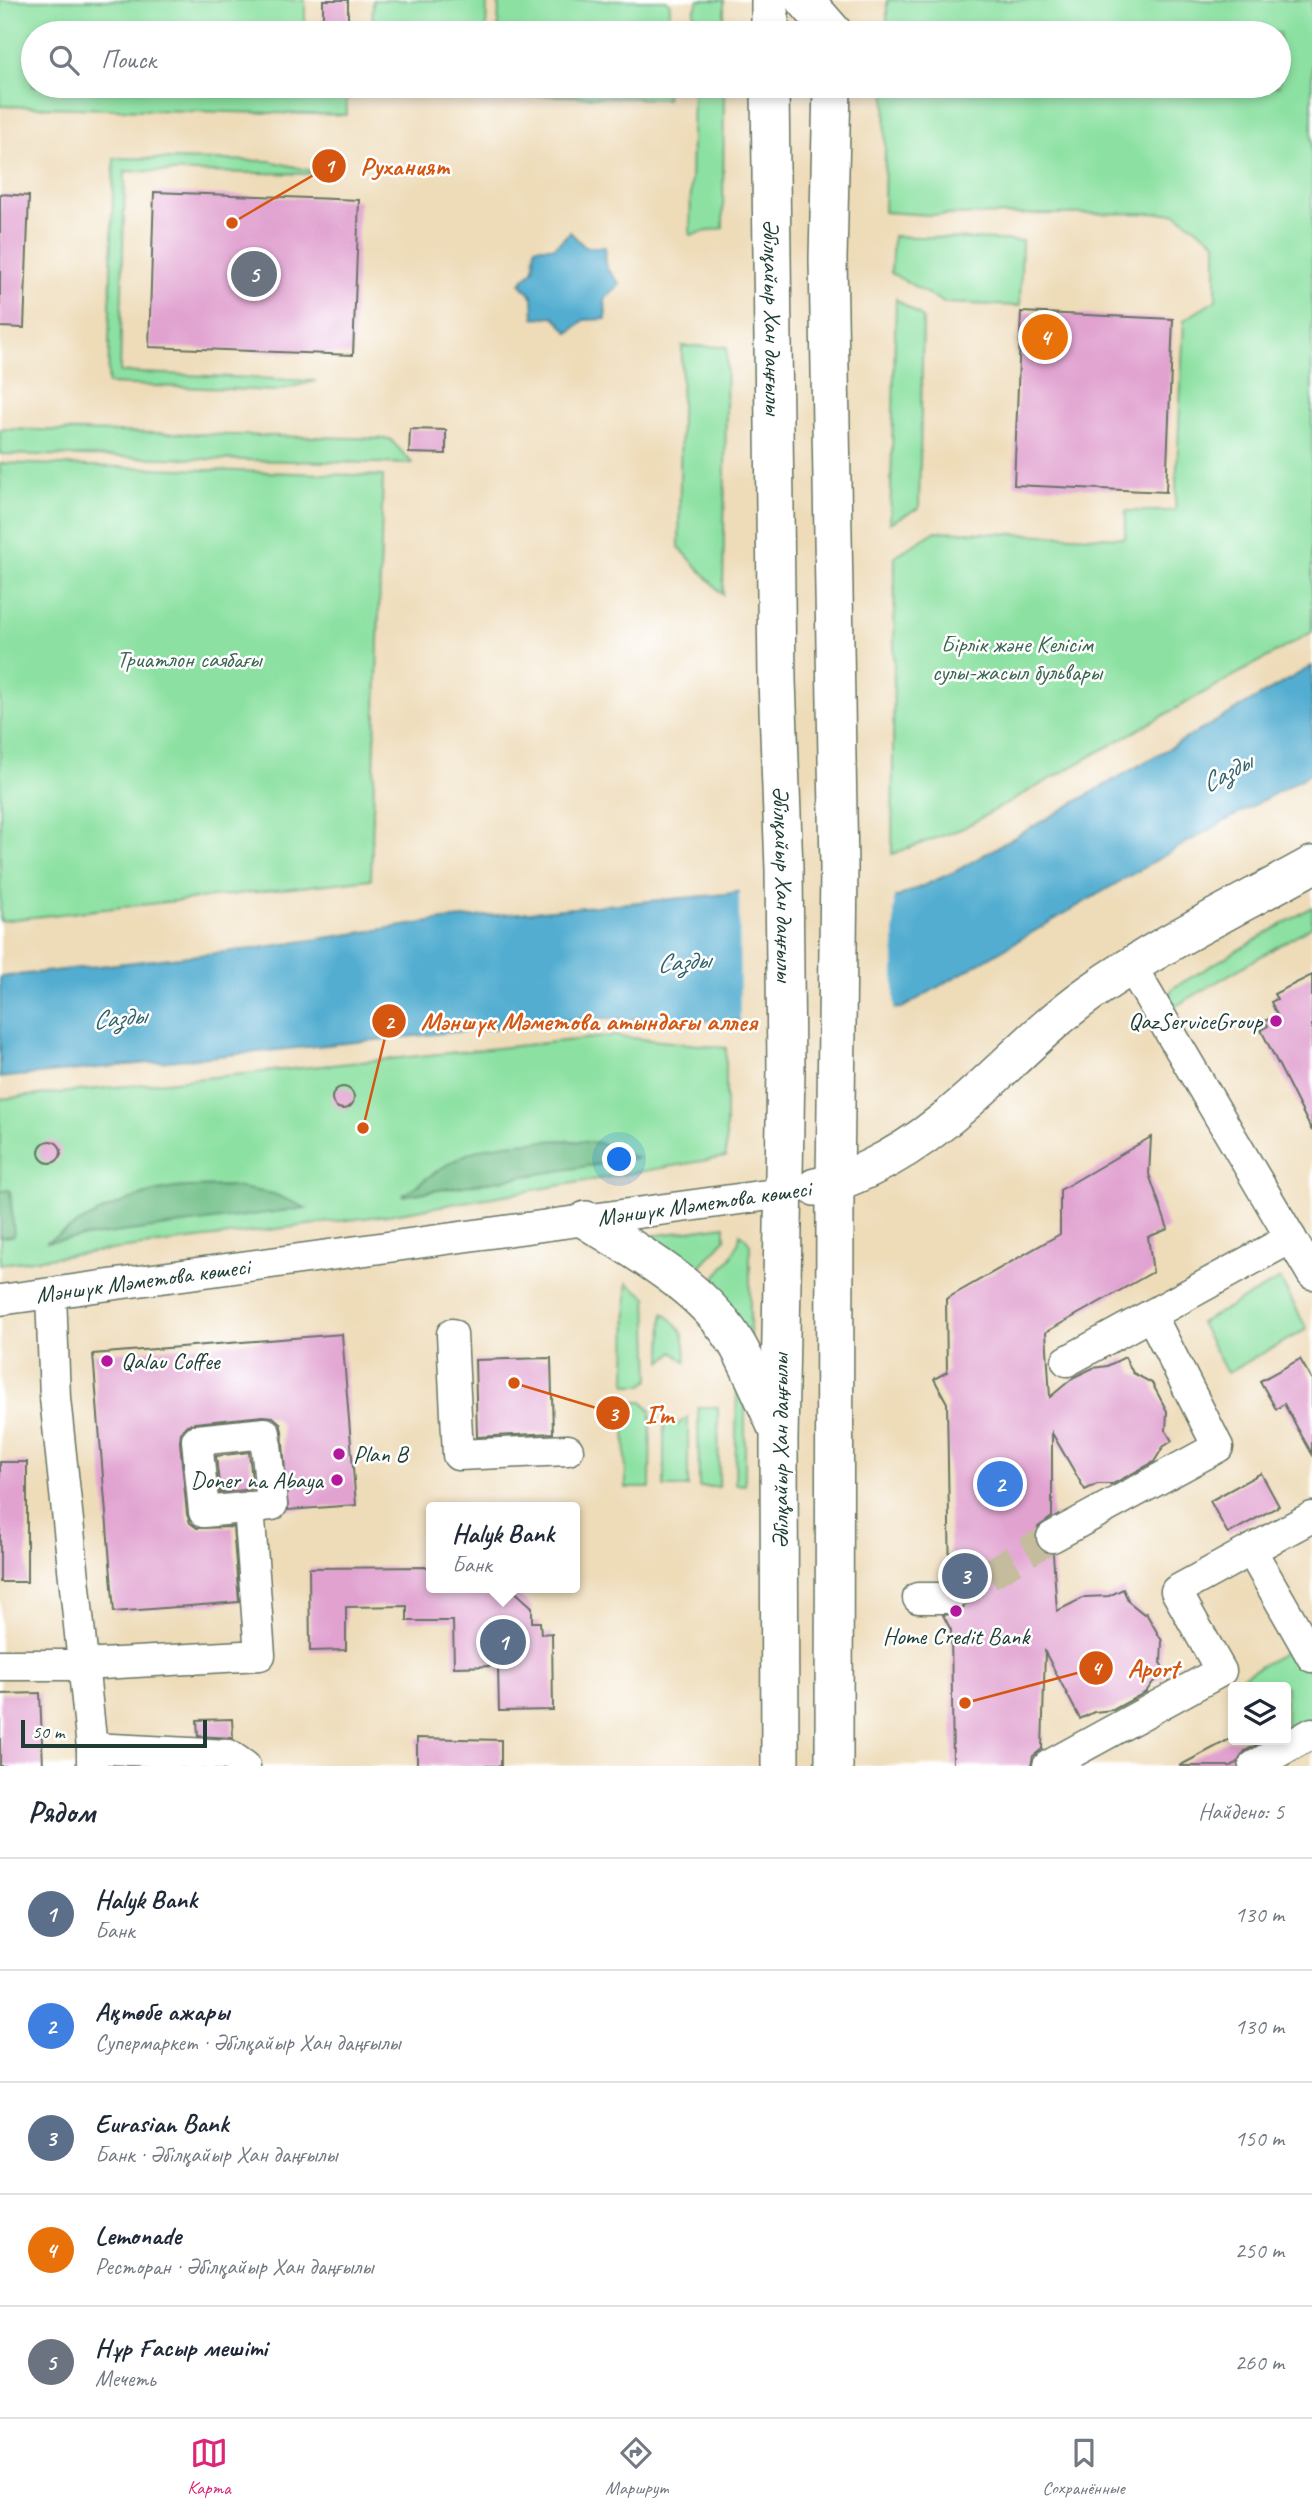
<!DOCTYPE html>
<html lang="ru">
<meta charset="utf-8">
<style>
:root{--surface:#fff;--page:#f2f2f3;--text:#1f2937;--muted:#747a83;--line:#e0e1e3;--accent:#db2777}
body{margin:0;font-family:Caveat,sans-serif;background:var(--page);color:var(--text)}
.controls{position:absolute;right:21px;bottom:21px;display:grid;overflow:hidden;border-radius:7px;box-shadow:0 4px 10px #0003}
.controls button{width:63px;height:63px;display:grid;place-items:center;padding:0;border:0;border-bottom:2px solid var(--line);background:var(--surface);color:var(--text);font:35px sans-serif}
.scale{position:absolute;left:21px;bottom:18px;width:186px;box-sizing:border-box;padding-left:7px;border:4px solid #1f3d34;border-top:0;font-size:19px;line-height:24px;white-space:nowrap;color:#1f3d34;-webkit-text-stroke:5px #fff;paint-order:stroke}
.you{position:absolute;left:620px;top:1160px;width:24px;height:24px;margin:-18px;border:5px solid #fff;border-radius:50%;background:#1a73e8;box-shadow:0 0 0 10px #1a73e833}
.badge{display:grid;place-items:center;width:46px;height:46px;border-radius:50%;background:var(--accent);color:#fff;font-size:23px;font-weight:700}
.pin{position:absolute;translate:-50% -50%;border:4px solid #fff;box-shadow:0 2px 7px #0006}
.popup{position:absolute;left:426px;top:1502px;width:154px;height:91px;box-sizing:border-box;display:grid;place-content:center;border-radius:7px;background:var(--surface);filter:drop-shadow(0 2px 5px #0005);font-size:23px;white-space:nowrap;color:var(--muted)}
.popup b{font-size:26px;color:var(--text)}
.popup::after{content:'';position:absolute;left:50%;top:100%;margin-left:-14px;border:14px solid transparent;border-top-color:var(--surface)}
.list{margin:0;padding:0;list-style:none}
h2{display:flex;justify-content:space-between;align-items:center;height:91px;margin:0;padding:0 28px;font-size:30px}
h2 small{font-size:23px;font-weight:400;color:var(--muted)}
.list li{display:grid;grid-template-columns:46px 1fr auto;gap:21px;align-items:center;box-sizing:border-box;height:112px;padding:0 28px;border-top:2px solid var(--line)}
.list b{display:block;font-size:26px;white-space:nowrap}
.list p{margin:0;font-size:23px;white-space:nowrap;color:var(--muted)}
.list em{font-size:23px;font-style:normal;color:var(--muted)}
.icon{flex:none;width:38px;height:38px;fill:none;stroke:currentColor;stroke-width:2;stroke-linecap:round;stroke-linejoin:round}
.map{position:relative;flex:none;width:1312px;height:1766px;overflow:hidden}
.search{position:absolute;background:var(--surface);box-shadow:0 4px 10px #0003;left:21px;right:21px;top:21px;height:77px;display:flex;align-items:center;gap:18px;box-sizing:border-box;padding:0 24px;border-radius:38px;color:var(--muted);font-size:26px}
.sheet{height:651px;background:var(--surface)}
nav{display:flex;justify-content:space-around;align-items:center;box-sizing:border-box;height:98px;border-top:2px solid var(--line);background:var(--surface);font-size:19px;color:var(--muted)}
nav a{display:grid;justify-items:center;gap:4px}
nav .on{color:var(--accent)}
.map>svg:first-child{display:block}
.green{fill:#8ce1a2;stroke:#568f6b;stroke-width:2}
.forest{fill:#71bf88;stroke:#487e5e;stroke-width:2}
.water{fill:#52add0;stroke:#387582;stroke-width:2}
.pier{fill:#eedcb9}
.building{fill:#e1a2d0}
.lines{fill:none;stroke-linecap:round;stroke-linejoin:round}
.minor-tunnel{stroke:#c5bc9e;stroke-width:30;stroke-dasharray:30 15;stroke-linecap:butt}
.minor-casing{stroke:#677563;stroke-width:33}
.major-casing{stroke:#677563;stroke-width:40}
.minor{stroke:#fff;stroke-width:30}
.major{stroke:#fff;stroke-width:37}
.poi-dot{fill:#b5179e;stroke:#fff;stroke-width:2.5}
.labels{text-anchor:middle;stroke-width:5;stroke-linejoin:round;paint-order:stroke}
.street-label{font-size:24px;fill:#1f3d34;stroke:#fff}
.park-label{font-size:24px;fill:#3a6650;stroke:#fff}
.poi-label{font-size:24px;fill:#1f3d34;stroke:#fff;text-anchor:end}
.water-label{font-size:26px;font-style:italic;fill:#31646b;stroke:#fff}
.leader{fill:none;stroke:#d45610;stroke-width:2.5}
.callout-dot{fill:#d45610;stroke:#fff;stroke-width:2.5}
.mark-label{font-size:21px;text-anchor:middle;font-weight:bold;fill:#fff}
.callout-label{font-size:26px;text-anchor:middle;font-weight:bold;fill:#d45610;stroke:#fff;stroke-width:5;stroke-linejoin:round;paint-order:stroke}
</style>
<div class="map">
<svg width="1312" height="1766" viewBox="0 0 1312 1766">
<rect width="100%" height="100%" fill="#fff"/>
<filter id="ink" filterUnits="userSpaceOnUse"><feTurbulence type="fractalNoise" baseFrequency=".0143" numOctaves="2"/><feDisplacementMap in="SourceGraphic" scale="14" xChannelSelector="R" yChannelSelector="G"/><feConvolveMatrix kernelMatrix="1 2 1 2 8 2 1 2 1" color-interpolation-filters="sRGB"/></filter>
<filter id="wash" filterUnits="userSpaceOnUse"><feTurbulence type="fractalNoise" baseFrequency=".00686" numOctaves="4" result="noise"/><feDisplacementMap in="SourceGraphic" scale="28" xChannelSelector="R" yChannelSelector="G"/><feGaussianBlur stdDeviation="1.57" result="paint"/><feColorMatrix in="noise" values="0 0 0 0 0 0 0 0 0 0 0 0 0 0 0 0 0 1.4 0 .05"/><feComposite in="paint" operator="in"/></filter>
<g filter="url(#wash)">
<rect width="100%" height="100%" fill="#eedcb9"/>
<!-- green -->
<g class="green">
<path d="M0 0H305V33H33V86H346L347 115 0 106Z"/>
<path d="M373 0H487L486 33H372Z"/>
<path d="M499 0H667L670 5 669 33H498Z"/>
<path d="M699 0H724V33H694V11Z"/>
<path d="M887 0H1312V632L961 829 892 854 895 556 936 531 1125 538 1126 511H1175L1184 320 1216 300V242L1175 213 929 215 884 212 886 86H1279V33H887Z"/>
<path d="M497 86H667L666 99 496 94Z"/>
<path d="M693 86H724L723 228 690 235Z"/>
<path d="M114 158 270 161 325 174 125 171 120 372 316 381 274 391 108 384Z"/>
<path d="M893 236 1022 241 1020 306 944 303 891 273Z"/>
<path d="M896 299 923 318 919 508 890 523Z"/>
<path d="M682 346 727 347 723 595 679 547Z"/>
<path d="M0 429 390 439 413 464 0 454Z"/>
<path d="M0 463 383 476 371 879 0 921Z"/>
<path d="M1312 907V926L1169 1010 1167 999 1173 988Z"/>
<path d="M613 1036 726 1048V1157L388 1215 0 1264V1099Z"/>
<path d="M725 1226V1239L696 1271 661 1247 636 1238Z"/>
<path d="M740 1234 746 1238 750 1245V1338L710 1283C722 1268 738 1254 740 1234Z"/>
<path d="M1280 1279 1307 1329 1227 1373 1200 1323Z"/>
<path d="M627 1283 647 1297 650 1379 643 1385H626Z"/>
<path d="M663 1313C685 1328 685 1337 686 1362L673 1352 662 1362Z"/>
<path d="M737 1386H745V1485L735 1484Z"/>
<path d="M625 1402H643L651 1411 650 1488H626Z"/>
<path d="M698 1407H718L719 1487H699Z"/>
<path d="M664 1417 677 1425 688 1417V1487H664Z"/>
<path d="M1295 1646 1312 1675V1720L1286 1735V1687H1249L1242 1677Z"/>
</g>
<!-- forest -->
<g class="forest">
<path d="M560 1140 601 1143 637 1158 402 1196C424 1180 447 1162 472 1152 499 1142 531 1142 560 1140Z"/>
<path d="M230 1186 274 1194 306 1208 46 1242C86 1219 128 1194 175 1188 193 1186 212 1187 230 1186Z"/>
<path d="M10 1190 14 1236 0 1237V1191Z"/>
</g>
<!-- water -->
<g class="water">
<path d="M570 232 585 247H605L606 268 620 284 605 299 606 319 584 320 569 333 554 316 534 318 533 298 520 283 534 269 535 247H555Z"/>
<path d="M1312 666V773L1205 832 902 1008 722 1021 594 1018 0 1078V977L252 949 443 920 726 894 758 888 898 897 954 872Z"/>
</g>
<!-- pier -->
<path class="pier" d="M758 885 894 894V1013L740 1023 739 888Z"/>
<g id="blocks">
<!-- building -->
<g class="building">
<rect x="323" y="0" width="25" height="29"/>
<path d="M154 192 359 200 353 355 149 347Z"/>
<path d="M0 194 29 196 24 328 0 327Z"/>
<path d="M1021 312 1173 319 1166 492 1014 485Z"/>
<path d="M410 429 446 430V454L409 453Z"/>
<path d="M1312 975V1131L1261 1030 1268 1026 1265 1021 1277 1015 1271 1002 1277 999 1274 994Z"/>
<circle cx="343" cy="1098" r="11"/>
<path d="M1151 1137 1149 1174 1168 1229 1148 1237 1153 1272 1046 1332 1050 1397 1074 1377 1093 1368 1107 1366 1125 1357 1133 1373 1152 1383 1167 1411 1166 1431 1172 1441 1163 1447 1154 1462 1113 1484H1097L1085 1490 1052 1433V1517L1038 1527 1035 1537 1036 1545 1042 1551 1053 1554 1057 1611 1085 1597 1109 1596 1123 1589 1129 1602 1144 1614 1146 1613 1162 1641 1161 1664 1167 1675 1153 1682 1146 1692 1113 1710 1094 1712 1080 1719 1045 1652 1042 1749 1033 1756 1031 1766H953L951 1630 943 1615 959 1613 965 1606 967 1597 965 1590 959 1583 950 1580 947 1403 934 1379 947 1372 946 1299 1060 1234V1190Z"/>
<circle cx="50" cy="1152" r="11"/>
<path d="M342 1334 356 1505 288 1510 282 1431 280 1423 273 1417 263 1416 195 1423 187 1425 181 1432 180 1442 187 1514 190 1523 197 1528 233 1527 239 1602 114 1612 93 1354Z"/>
<path d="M551 1358 553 1433 477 1437 475 1360Z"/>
<path d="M1300 1359 1312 1380V1454L1284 1404 1276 1409 1260 1381Z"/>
<path d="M249 1452 253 1489 220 1493 216 1456Z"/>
<rect x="0" y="1462" width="27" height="120"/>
<path d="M1261 1473 1279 1506 1228 1534 1210 1501Z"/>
<path d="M431 1567V1588H511L532 1607V1622H540L541 1634 552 1633 553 1710 499 1711 498 1666 454 1667 453 1621H407V1606L346 1607V1650L310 1651 309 1568Z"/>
<path d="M40 1693 43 1766H0V1694Z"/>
<path d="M232 1719 233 1738 198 1736 197 1720Z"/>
<path d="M417 1738 501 1740V1766L417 1765Z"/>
<path d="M1228 1740H1265L1245 1751 1237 1763 1231 1766H1179Z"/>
</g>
</g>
</g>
<g filter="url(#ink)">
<use href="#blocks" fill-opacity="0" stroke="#677563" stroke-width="2"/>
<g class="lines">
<!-- minor-tunnel -->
<path class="minor-tunnel" d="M950 1598 1052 1537"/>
<!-- minor casing -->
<g class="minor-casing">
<g id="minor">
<path d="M1131 966 1312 1274"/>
<path d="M51 1294 55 1398 92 1748V1766"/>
<path id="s1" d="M0 1300 783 1193"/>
<path d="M452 1334 458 1455 568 1450"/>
<path d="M1067 1361 1291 1238"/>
<path d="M265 1433 272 1505 204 1512 197 1440Z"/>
<path d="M1312 1517 1251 1550 1312 1657"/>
<path d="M1052 1537 1218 1447 1151 1315"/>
<path d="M918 1598H950"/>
<path d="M0 1665H83L260 1655 249 1507"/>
<path d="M92 1748 229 1755 245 1766"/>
<path d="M1048 1766 1221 1671 1176 1591 1251 1550"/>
<path d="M1254 1766 1312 1733"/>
</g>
</g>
<!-- major casing -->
<g class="major-casing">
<g id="major">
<path d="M770 0V33"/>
<path d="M805 0 833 32"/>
<path id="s2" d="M770 86 777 680 784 869 786 1069 779 1440 780 1766"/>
<path d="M832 86 828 259 839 868 835 1184 834 1766"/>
<path d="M815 1187C835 1184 851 1177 870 1168 959 1126 1013 1048 1090 993 1160 944 1238 906 1312 865"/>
<path d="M586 1220C640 1254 705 1289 738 1346 752 1371 763 1398 775 1424"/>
</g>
</g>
<!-- minor -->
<use href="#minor" class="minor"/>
<!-- major -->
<use href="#major" class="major"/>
</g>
</g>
<!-- markers -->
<g class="poi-dot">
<circle cx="1276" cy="1021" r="7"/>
<circle cx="107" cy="1361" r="7"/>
<circle cx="339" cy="1454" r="7"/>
<circle cx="337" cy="1480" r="7"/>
<circle cx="956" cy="1611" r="7"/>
</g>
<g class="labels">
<!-- street labels -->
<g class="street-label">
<text dy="8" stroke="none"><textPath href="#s2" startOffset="231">Әбілқайыр Хан даңғылы</textPath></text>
<text dy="8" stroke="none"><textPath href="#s2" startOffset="798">Әбілқайыр Хан даңғылы</textPath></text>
<text transform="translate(704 1203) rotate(-8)" y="8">Мәншүк Мәметова көшесі</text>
<text dy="8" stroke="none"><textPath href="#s1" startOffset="144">Мәншүк Мәметова көшесі</textPath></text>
<text transform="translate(780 1451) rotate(-90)" y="8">Әбілқайыр Хан даңғылы</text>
</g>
<!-- park labels -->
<g class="park-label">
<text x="1017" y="652">Бірлік және Келісім<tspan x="1017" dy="28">сулы-жасыл бульвары</tspan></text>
<text x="189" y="667">Триатлон саябағы</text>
</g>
<!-- poi labels -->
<g class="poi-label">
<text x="1262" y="1029">QazServiceGroup</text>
<text x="121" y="1369" text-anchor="start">Qalau Coffee</text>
<text x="353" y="1462" text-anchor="start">Plan B</text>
<text x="323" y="1488">Doner na Abaya</text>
<text x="956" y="1644" text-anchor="middle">Home Credit Bank</text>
</g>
<!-- water labels -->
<g class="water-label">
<text transform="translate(1226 772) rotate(-29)" y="9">Сазды</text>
<text transform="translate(683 961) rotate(-5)" y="9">Сазды</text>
<text transform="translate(119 1017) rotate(-6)" y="9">Сазды</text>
</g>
</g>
<!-- callouts -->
<path class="leader" d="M232 223L329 166M363 1128L389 1021M514 1383L613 1413M965 1703L1096 1668"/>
<g class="callout-dot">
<circle cx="232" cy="223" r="7"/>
<circle cx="363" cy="1128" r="7"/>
<circle cx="514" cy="1383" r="7"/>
<circle cx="965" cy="1703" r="7"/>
<circle cx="329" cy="166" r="18"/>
<circle cx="389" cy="1021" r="18"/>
<circle cx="613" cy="1413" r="18"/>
<circle cx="1096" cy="1668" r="18"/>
</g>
<g class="mark-label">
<text x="329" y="173">1</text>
<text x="389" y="1029">2</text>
<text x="613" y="1421">3</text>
<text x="1096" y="1675">4</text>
</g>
<g class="callout-label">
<text x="405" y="175">Руханият</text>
<text x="589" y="1030">Мәншүк Мәметова атындағы аллея</text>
<text x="659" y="1423">I’m</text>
<text x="1153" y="1677">Aport</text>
</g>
</svg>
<div class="controls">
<button><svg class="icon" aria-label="layers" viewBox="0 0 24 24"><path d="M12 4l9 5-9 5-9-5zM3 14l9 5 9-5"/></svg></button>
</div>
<div class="scale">50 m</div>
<div class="you"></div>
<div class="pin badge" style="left:503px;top:1642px;background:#5c6f8a">1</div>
<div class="popup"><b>Halyk Bank</b>Банк</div>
<div class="pin badge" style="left:1000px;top:1484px;background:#3f7fe0">2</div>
<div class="pin badge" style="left:965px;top:1576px;background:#5c6f8a">3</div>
<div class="pin badge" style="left:1045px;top:337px;background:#e8710a">4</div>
<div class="pin badge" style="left:254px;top:274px;background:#6b7280">5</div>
<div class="search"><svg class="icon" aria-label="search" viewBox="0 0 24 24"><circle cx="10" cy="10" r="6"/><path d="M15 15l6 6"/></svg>Поиск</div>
</div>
<section class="sheet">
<h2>Рядом<small>Найдено: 5</small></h2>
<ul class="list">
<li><span class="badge" style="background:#5c6f8a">1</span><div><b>Halyk Bank</b><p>Банк</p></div><em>130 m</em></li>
<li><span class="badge" style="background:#3f7fe0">2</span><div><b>Ақтөбе ажары</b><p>Супермаркет · Әбілқайыр Хан даңғылы</p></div><em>130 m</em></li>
<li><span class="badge" style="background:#5c6f8a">3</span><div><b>Eurasian Bank</b><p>Банк · Әбілқайыр Хан даңғылы</p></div><em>150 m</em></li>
<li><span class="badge" style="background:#e8710a">4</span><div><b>Lemonade</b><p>Ресторан · Әбілқайыр Хан даңғылы</p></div><em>250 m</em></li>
<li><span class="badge" style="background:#6b7280">5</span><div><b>Нұр Ғасыр мешіті</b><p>Мечеть</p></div><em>260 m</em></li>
</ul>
</section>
<nav>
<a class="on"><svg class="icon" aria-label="map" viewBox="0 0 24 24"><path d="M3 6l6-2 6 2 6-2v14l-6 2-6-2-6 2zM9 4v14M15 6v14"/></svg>Карта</a>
<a><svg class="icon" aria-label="directions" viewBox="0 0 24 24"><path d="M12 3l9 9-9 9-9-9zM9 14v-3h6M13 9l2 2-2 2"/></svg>Маршрут</a>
<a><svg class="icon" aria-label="saved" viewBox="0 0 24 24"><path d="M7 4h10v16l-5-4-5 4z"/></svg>Сохранённые</a>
</nav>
